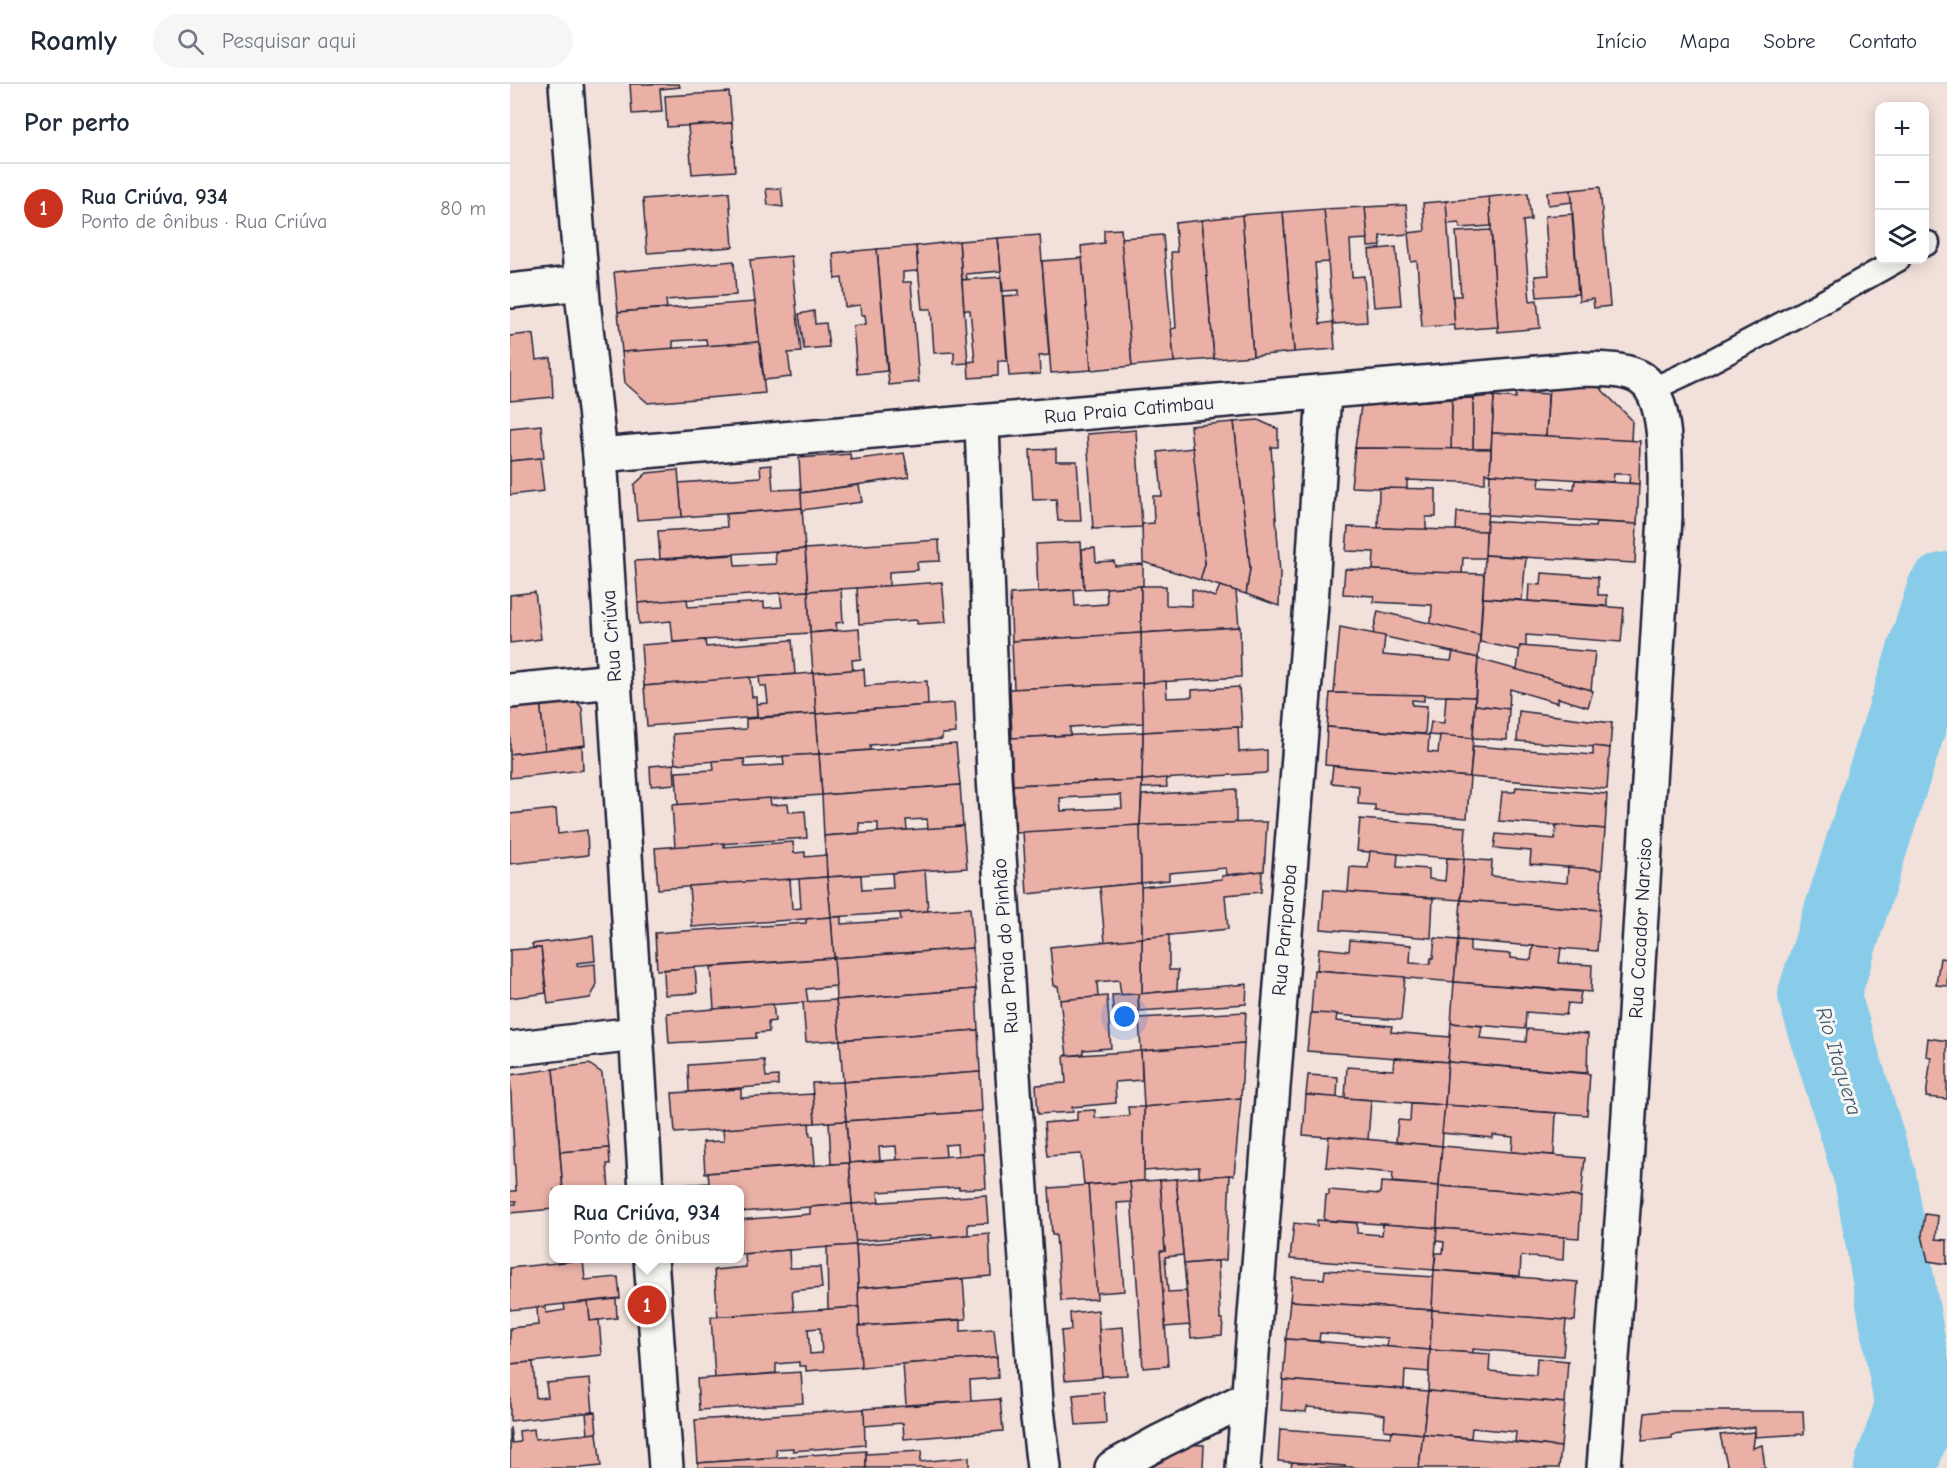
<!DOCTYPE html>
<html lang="pt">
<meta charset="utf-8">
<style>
:root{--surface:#fff;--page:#f6f6f7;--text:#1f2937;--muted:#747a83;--line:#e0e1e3;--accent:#c8321e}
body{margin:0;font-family:"Comic Neue",sans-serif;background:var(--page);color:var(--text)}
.controls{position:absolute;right:18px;top:18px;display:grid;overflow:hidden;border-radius:12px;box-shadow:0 3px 15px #0003}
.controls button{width:54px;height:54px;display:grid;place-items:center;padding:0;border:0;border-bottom:2px solid var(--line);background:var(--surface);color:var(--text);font:30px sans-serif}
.you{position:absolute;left:615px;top:933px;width:21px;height:21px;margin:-15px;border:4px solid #fff;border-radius:50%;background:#1a73e8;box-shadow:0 0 0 9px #1a73e833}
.badge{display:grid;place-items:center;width:39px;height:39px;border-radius:50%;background:var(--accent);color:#fff;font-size:20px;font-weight:700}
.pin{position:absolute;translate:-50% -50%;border:3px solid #fff;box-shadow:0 2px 6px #0006}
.popup{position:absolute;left:39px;top:1101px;width:195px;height:78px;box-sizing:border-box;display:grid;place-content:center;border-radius:12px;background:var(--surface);filter:drop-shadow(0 2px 4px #0005);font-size:20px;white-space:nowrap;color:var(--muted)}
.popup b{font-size:22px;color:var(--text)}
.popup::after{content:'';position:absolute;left:50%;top:100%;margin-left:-12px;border:12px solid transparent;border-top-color:var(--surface)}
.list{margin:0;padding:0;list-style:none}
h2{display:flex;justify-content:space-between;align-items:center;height:78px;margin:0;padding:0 24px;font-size:26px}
h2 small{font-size:20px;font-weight:400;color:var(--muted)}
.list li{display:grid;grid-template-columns:39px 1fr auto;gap:18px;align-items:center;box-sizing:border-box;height:90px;padding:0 24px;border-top:2px solid var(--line)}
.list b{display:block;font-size:22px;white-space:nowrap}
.list p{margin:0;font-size:20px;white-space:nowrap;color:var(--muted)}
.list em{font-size:20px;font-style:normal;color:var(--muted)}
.icon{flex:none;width:33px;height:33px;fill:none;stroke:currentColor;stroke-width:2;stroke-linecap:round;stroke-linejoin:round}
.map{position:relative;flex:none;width:1437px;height:1384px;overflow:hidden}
header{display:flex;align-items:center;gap:36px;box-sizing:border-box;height:84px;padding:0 30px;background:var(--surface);border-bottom:2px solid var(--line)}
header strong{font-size:28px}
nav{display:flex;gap:33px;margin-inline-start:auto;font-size:21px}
.search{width:420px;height:54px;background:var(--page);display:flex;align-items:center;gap:15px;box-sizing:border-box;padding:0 21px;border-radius:33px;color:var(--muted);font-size:22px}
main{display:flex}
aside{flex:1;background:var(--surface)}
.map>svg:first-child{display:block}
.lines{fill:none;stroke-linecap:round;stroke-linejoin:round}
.river{stroke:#88cce9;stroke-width:82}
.building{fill:#eab0a6;stroke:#22223b;stroke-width:1.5;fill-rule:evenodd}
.service-casing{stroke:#22223b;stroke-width:27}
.minor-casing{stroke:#22223b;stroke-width:38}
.service{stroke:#f6f6f2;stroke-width:22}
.minor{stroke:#f6f6f2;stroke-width:33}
.labels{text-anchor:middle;stroke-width:6;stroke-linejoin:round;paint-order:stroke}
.street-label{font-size:20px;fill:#22223b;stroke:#f6f6f2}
.water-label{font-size:21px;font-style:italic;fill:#41556f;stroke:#f6f6f2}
</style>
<header>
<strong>Roamly</strong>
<div class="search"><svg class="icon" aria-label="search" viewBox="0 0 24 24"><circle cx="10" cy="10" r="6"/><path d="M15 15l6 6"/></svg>Pesquisar aqui</div>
<nav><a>Início</a><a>Mapa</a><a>Sobre</a><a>Contato</a></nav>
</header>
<main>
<aside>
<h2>Por perto<small></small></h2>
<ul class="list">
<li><span class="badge">1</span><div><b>Rua Criúva, 934</b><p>Ponto de ônibus · Rua Criúva</p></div><em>80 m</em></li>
</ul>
</aside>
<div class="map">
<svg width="1437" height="1384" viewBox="0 0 1437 1384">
<rect width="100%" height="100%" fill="#f2e1db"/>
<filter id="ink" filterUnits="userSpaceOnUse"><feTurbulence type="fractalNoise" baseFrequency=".0167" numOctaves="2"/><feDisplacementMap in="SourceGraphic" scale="12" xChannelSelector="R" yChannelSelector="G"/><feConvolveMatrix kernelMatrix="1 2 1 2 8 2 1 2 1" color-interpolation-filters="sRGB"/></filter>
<g filter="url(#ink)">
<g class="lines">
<!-- river -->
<path class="river" d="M1385 1384 1406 1324 1365 1093 1309 911 1437 509"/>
</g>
<!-- building -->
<g class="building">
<path d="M120 0H169L170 3 150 5 152 28 122 30Z"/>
<path d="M219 8 222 39 157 43 155 12Z"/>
<path d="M222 39 225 87 182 90 178 42Z"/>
<path d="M1090 103 1100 222 1084 224 1083 215 1069 217 1061 106Z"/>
<path d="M271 104 273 123 258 121 256 105Z"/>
<path d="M1061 106 1062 118 1038 121 1037 108Z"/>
<path d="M219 108 223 163 137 169 133 115Z"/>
<path d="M1018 109 1021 136 1013 137 1020 217 1027 216 1030 244 988 248 979 113Z"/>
<path d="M979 113 981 142 950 144 949 139 937 140 936 117Z"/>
<path d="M936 117 945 241 912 243 907 177 901 178 898 149 915 147 913 119Z"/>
<path d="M896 121 899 150 870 152 871 162 858 163 855 123Z"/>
<path d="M855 123 858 155 840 156 842 193 854 192 857 238 823 240 814 125Z"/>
<path d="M814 125 819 178 805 179 810 240 823 238 825 265 784 268 773 128Z"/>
<path d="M773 128 784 268 743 272 732 131Z"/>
<path d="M1062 130 1068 210 1027 213 1025 192 1039 191 1035 132Z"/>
<path d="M732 131 743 272 704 275 692 136Z"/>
<path d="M692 136 704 275 664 278 661 245 666 244 661 168H667L665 139Z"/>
<path d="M611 145 622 282 581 286 571 162 594 159V146Z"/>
<path d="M981 146 988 243 945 246 943 212H951L946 148Z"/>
<path d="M530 151 539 271 529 272 530 290 499 292 493 212 509 211V206L493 207 488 154Z"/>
<path d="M653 151 664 278 622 282 611 154Z"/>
<path d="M488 154 491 187 456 190 457 195 452 196 449 157Z"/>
<path d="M449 157 458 279 444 280V268L424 269 421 225H412L406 162Z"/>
<path d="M406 162 408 187 393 188V198H401L409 298 379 301 367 165Z"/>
<path d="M886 163 891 221 864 223 859 166Z"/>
<path d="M367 165 377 287 347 290 343 242 356 240 355 231H351L350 221 335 223 332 194 325 195 323 169Z"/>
<path d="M281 172 291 268 278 269 281 293 254 296 240 176Z"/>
<path d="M572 174 581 286 541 289 532 177Z"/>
<path d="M224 177 226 211 156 216 157 224 108 228 104 188Z"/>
<path d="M491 193 497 277H488V292L459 294 458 278 465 277 460 226H454L452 196Z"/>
<path d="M245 218 249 258 197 262 196 255 163 257V265L112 268 108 228Z"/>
<path d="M304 227 305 240 316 239 319 263 294 265 289 230Z"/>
<path d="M17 250 23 251 26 276 41 274 43 313 0 317V252Z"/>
<path d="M249 258 255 309 138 319 115 299 112 268Z"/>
<path d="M1087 301 1122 336 1121 357 1036 352 1039 302Z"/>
<path d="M1006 308 1038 310 1036 352 982 349 984 312 1006 314Z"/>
<path d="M984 312 981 365H963V314Z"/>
<path d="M963 314V365H941L942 315Z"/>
<path d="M942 315 941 365 845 364 851 322Z"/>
<path d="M748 336 768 345V363H761L770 490 769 522 736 510 740 484 724 338Z"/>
<path d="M724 338 740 484 736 510 690 496 695 480 680 342Z"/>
<path d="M31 341 34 374 0 377V344Z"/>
<path d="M626 346 632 443 583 445 577 350Z"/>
<path d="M982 349 1130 357 1129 400 1119 399 1120 390H1104L1103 398 980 390Z"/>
<path d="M683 364 695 480 690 496 633 478 632 440 644 439 643 412H652L648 368Z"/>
<path d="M845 364 981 365 980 390 975 389V399L897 396V405L841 403Z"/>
<path d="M546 365V377H567L571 437H548L546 415 523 416 520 366Z"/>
<path d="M394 369 399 393 291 409 289 374 340 370 341 376Z"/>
<path d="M30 374 34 407 0 411V377Z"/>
<path d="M261 381 263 406 291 405 292 424 172 433 169 399 251 393 250 382Z"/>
<path d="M168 386 172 433 127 436 124 401 137 389Z"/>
<path d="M980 390 1030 393 1029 403 1064 405 1065 396 1129 400 1127 440 978 431Z"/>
<path d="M349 401 352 418 292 426 291 409Z"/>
<path d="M869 404 926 405V433H916V446L868 444Z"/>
<path d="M292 424 295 465 150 475 148 447 217 443 216 430Z"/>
<path d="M947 428 978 429 976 447 946 446Z"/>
<path d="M977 437 1085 443 1086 438 1127 440 1125 479 975 471Z"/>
<path d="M838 443 976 447 975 474H953L952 490 863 486 864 468 836 467Z"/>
<path d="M429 456 430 477 407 478 408 486 379 488V502L298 507 295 465Z"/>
<path d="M571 458 574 505 528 508 526 460Z"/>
<path d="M585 464 586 478 604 477 605 482 633 480V502L574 505 572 465Z"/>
<path d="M295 465 298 507 128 519 125 477 224 471 225 482 266 480 265 468Z"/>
<path d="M975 471 1016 474 1012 516 973 514Z"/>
<path d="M835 485 974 490 970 551 921 540 922 521 863 518 864 512 833 510Z"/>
<path d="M1032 489 1088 493V511H1097V522L1018 517 1019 500 1031 501Z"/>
<path d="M432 498 436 538 407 540V536L349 540 347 504Z"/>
<path d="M631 502V549L502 557 500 510 564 506 565 522 597 520 596 504Z"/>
<path d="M631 502H656V521L682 522V505L705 513 710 502 726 507 729 543 631 549Z"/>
<path d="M331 505 333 538 326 539 327 546 300 549 298 507Z"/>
<path d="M298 507 300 549 163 558 161 537 129 540 128 519 177 515 178 523 254 518V524L272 523 270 509Z"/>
<path d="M25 508 31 555 0 559V511Z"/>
<path d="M973 514 1114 524 1111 558 1016 551V563L1010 562 1009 566 970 558Z"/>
<path d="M868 527 970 551 968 574 863 550Z"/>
<path d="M730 543 731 593 632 599 631 549Z"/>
<path d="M830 543 875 552 873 571 941 577 943 568 968 574 965 613 824 609Z"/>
<path d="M349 545 351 575 342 576 343 586 303 589 300 549Z"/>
<path d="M631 549 632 599 504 605 502 557Z"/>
<path d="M195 556 196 563 282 556 285 590 134 602 131 561Z"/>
<path d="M1010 562 1085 568 1081 606 1007 586Z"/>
<path d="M968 575 1081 606 1083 607 1078 623 1048 614V619L1000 605 999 625 965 621Z"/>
<path d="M354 585 355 602 417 597 418 621 306 630 303 589Z"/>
<path d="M303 589 306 630 247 633 246 620 258 619 256 602H250L249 593Z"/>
<path d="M240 593 242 613H246L247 633 137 642 134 602Z"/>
<path d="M656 597 657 614 682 613V606L729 603 732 643 633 648 632 599Z"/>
<path d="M632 599 633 639 560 643V651L502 654 500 605Z"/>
<path d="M820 609 914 611V617L902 616V621L917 622 915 650 817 643Z"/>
<path d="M936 612 965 613 963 654 919 651 921 638 934 639Z"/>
<path d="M65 615 72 624 75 661 35 666 30 617Z"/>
<path d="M30 617 35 666 0 670V620Z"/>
<path d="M444 619 446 649 432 650V655L360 661V666L309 670 306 630Z"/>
<path d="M965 621 999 625 997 656 963 654Z"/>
<path d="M1009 627 1102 639 1100 664 1007 657Z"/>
<path d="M306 630 309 670 165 680 163 650 236 645V635Z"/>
<path d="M728 643 729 668 757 666V689L632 696 633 648Z"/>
<path d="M817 643 919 651 918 668 928 669 930 651 963 654 960 693 815 681Z"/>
<path d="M633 648 632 696 503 701 501 654Z"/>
<path d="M446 660 450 701 312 711 309 670Z"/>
<path d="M72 662 73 686 0 694V670Z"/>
<path d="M963 662 1083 671V662L1100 664 1097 705 960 693Z"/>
<path d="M309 670 312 711 168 721 166 688 204 686 203 677 234 675 235 683 274 681 273 672Z"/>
<path d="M164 680 165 700 141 702 140 682Z"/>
<path d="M823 682 960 693 957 734 865 727V721L848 720 849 702 821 699Z"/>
<path d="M656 694 657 703 632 704V696Z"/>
<path d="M632 696 630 741 506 749 503 701ZM611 711 612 724 551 727 550 714Z"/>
<path d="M450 701 453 742 418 745 417 735 396 736 397 746 368 749V739H349L350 749 314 752 312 711Z"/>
<path d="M1006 703 1097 710 1095 745 989 737 992 708H1005Z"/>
<path d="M726 705V739L630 741 632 711Z"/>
<path d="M260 714 261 721 278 720 279 728 295 727 297 754 165 763 162 721Z"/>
<path d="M46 725 48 750 77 746 78 771 0 780V730Z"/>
<path d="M850 735 956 743 954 775 847 767Z"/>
<path d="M750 738H757L754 787 717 791 716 784 659 789V796L631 799 630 741Z"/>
<path d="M630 741 631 799 517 810 513 748Z"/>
<path d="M1046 741 1095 745 1092 786 1020 780 1021 767 984 764 986 750 1045 755Z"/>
<path d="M453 742 457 784 317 793 314 752Z"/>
<path d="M283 758 284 769 295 768V773L316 771 317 793 148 805 145 764 214 759V763Z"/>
<path d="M860 767 888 770 887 783 919 785V795L935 797 937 774 954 775 951 816 838 808 840 783 858 784Z"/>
<path d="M954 775 982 777 981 792 1057 799 1058 783 1092 786 1090 826 951 816Z"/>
<path d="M415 786 418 827 321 833 317 793 351 791 352 806 383 804 382 789Z"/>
<path d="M752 787 751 808 715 811 718 845 632 854 631 803 712 795V792Z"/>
<path d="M317 793 321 833 182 843 179 802 280 795 282 825 291 824 289 795Z"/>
<path d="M631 799 632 854 595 858 590 803Z"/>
<path d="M814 806 923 814 921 854 811 845Z"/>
<path d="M951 816 1090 826 1087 867 948 856Z"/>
<path d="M460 824 463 864 324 874 321 833H331V840L391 836 390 829Z"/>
<path d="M321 833 324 874 147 886 145 849 296 839V835Z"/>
<path d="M659 851V886H668L667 906 632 910V854Z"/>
<path d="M83 852 85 877 67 879V882L85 880 86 903 80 914 38 920 31 864H23L22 860Z"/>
<path d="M632 854V910L611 911 609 896 587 898 588 913 550 916 548 902H544L540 863Z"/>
<path d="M925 854 948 856 944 898 807 886 809 864 839 867 840 856 901 861 900 879 920 880 921 874H923Z"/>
<path d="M948 856 960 857V867L1001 870V874L1021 876 1023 862 1051 864 1049 879 1082 881 1081 908 944 898Z"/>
<path d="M31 864 36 909 0 914V866Z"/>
<path d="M463 864 466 905 326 916 324 874Z"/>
<path d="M324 874 326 902 296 905 298 918 204 925 201 883Z"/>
<path d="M1430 874 1437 875V902L1426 901Z"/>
<path d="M185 883 187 909 155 911 154 886Z"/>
<path d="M804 886 895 893 891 936 801 929Z"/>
<path d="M944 898 1071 908 1069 920 1058 919 1056 931 1016 928 1015 945 941 939Z"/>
<path d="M737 900 736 920 629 927 628 910Z"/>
<path d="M466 905 468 946 330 956 326 916Z"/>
<path d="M628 910 629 937 604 939 602 911Z"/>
<path d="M597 912 601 964 573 966V970L557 972 550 916Z"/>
<path d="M326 916 330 956 296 958 293 918Z"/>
<path d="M263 920 265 937 258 938 259 948 246 949V954L159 959 157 929Z"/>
<path d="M736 928 734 959 631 967 629 934Z"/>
<path d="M801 929 827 930 826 937 882 942 881 948 940 953 938 978 797 967Z"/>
<path d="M941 939 972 942 970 954 1016 958 1017 945 1078 950 1077 989 938 978Z"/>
<path d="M468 946 470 988 333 998 330 956Z"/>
<path d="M1418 954 1437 957V1015L1416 1013 1421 973 1416 972Z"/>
<path d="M734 959 731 1014 634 1023 631 967Z"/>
<path d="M631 967 632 996 605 998 606 1019 562 1023 563 1028 528 1030 526 1001 556 999 554 972Z"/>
<path d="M884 974 938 978 935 1021 835 1014 837 983 883 986Z"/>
<path d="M254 976 256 993 268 992V1001L179 1008 178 981Z"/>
<path d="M938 978 1080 990 1077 1031 935 1021Z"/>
<path d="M79 980 92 989 99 1064 50 1068 43 985Z"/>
<path d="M43 985 53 1106H44V1125L0 1129V1120H6V1117H0V1107H6L0 991Z"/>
<path d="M470 988 472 1027 336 1037 333 998Z"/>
<path d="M798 991 828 993 827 1014 796 1011Z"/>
<path d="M333 998 336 1037 305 1039 302 999Z"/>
<path d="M231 1005V1014L303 1010 305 1039 165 1049 162 1009Z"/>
<path d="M796 1011 861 1016 858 1056 793 1051Z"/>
<path d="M731 1014 724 1091 689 1093V1083L634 1087V1023Z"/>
<path d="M901 1019 935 1021 932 1062 886 1058 888 1036 900 1037Z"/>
<path d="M935 1021 1046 1029 1044 1071 1002 1068 1003 1053 983 1051V1054L932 1049Z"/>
<path d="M618 1023H634V1097L574 1101 571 1070 537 1072 534 1039 567 1036V1027L585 1026V1034L619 1032Z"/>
<path d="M472 1027 474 1070 448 1072 447 1060 435 1061 436 1073 387 1076 386 1062 369 1063 370 1077 339 1079 336 1037Z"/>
<path d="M336 1037 339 1079 321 1080 319 1038Z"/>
<path d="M299 1039 300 1052H303L305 1081 195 1089 193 1058 214 1057 213 1045Z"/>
<path d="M819 1052 932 1062 929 1102 882 1098 883 1089 816 1083Z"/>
<path d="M932 1062 1075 1074 1071 1113 929 1102Z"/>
<path d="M99 1064 100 1080H97L99 1106H53L50 1068Z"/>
<path d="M474 1070 476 1104 449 1105V1103L368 1108 369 1119 342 1120 339 1079Z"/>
<path d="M339 1079 342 1120 230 1128V1106H169V1101L199 1099 198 1089Z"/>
<path d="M720 1091 716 1176 674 1180 666 1095Z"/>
<path d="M666 1095 673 1171 655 1173 658 1208 676 1207 680 1241 655 1243 650 1167H655L650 1096Z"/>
<path d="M650 1096 655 1167H650L658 1282 633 1284 620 1098Z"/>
<path d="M620 1098 622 1118 607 1119 614 1207 586 1209 578 1101Z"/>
<path d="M871 1098 929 1102 927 1144 814 1136 816 1111H819V1106L870 1110Z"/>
<path d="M578 1101 587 1215 551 1217 546 1151H542L539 1104Z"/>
<path d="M929 1102 1071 1113 1069 1154 927 1144Z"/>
<path d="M476 1111 478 1139 458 1140V1151L421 1154V1151L345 1157 342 1120Z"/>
<path d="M342 1120 346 1161 230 1170V1136L300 1130V1123Z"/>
<path d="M1415 1130 1428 1132 1426 1155 1437 1156V1180L1418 1177 1412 1151Z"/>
<path d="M807 1136 847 1139V1149L872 1151 873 1140 927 1144 924 1186 780 1175 784 1139 807 1142Z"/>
<path d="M927 1144 1054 1153 1053 1176 1011 1172 1010 1192 924 1186 926 1169H933L934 1158 926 1157Z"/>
<path d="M479 1149 481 1192 348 1204 346 1161Z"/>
<path d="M346 1161 349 1223 318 1225 317 1163Z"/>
<path d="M279 1166 280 1184 310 1183 312 1204 282 1207 284 1228 208 1233 204 1186 236 1183 235 1170Z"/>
<path d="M73 1176 75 1196 108 1193 110 1214 0 1226V1184Z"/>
<path d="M708 1177 710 1235H713L712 1251 681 1254 674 1180Z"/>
<path d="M815 1186 924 1193 922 1226 780 1217 782 1193 814 1195Z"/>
<path d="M924 1186 1068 1198 1065 1237 922 1226Z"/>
<path d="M453 1195 456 1235 349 1242 348 1204Z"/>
<path d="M106 1215 107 1234 80 1237 78 1218Z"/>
<path d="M780 1217 922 1226 920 1266 877 1263 878 1254 810 1249 809 1257 776 1255Z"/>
<path d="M78 1218 80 1237 89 1236 92 1271 0 1280V1244L28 1241 27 1223H36V1229L55 1226 54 1220Z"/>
<path d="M349 1223 351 1283 296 1287V1282H289V1278L266 1280V1289L205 1294 201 1233ZM310 1244 312 1269 300 1270 298 1245Z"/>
<path d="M588 1226 592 1293 555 1296 551 1247 561 1246 560 1229Z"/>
<path d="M922 1226 1056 1236 1053 1272 963 1265V1269L920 1266Z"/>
<path d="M451 1236V1247L484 1245 487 1273 351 1283 349 1242Z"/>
<path d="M613 1243 617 1291 592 1292 589 1245Z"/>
<path d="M776 1255 920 1266 919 1288 895 1286 894 1305 773 1296Z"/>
<path d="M920 1266 980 1270 979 1287 1026 1291 1027 1274 1058 1277 1055 1319 918 1307Z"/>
<path d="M487 1273 488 1294 460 1296 461 1317 396 1321 393 1280Z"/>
<path d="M23 1278 26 1314 38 1313 36 1299 80 1295 83 1328 0 1337V1280Z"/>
<path d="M291 1288 293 1319 189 1326 187 1295Z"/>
<path d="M773 1296 918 1307 913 1350 874 1346 875 1331 860 1328 797 1323 796 1328 771 1326Z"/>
<path d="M918 1307 1055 1319 1051 1363 1005 1358 1006 1348 962 1344 961 1354 913 1350Z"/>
<path d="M594 1308 596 1339 566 1341 563 1311Z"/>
<path d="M490 1315 493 1347 394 1355 393 1339 354 1342V1325Z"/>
<path d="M354 1325 355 1361 283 1367V1364L266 1365 267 1373 188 1379 185 1336Z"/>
<path d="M1151 1327H1293L1294 1350 1245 1353V1343L1162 1351V1354L1132 1357 1135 1329Z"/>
<path d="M85 1328 87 1349 78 1350 76 1329Z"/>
<path d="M0 1343 2 1359 10 1358 9 1347 24 1345 25 1355 87 1349 91 1382 71 1384H0Z"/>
<path d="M770 1345 881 1353 882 1347 913 1350 909 1384H851L768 1377Z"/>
<path d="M1245 1348 1243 1364 1252 1361 1255 1384H1218L1210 1351Z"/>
<path d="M913 1350 1051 1363 1049 1384H909Z"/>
<path d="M668 1360 694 1361 693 1384H640Z"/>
<path d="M356 1367V1384H188V1379Z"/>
<path d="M412 1367 410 1378 459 1373V1384H356V1370Z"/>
<path d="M782 1378 835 1382V1384H781Z"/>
</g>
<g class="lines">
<!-- service casing -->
<g class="service-casing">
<g id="service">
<path d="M1414 161 1418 159"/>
<path d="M1143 305 1186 285 1311 219 1388 176"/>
</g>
</g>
<!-- minor casing -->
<g class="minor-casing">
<g id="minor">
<path d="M56 0 73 217 90 371 136 1106"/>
<path d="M0 207 71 199"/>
<path d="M472 339 484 693 504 1006 526 1317 534 1384"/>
<path d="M90 371 1072 285C1091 286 1116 284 1132 295 1162 316 1154 399 1155 433L1115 1096 1094 1384"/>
<path d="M0 607 104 597"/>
<path d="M0 965 125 950"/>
<path d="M141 1174 156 1384"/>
<path d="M602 1384 651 1357 738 1314"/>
<path d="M733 1384 801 520 814 308"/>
</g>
</g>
<!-- service -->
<use href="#service" class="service"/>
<!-- minor -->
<use href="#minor" class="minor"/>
</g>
</g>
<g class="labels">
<!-- street labels -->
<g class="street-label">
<text transform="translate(619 325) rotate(-5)" y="7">Rua Praia Catimbau</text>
<text transform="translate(101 552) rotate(-94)" y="7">Rua Criúva</text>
<text transform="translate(1130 844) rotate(-87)" y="7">Rua Cacador Narciso</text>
<text transform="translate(774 846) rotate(-85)" y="7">Rua Pariparoba</text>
<text transform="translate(495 862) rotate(-94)" y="7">Rua Praia do Pinhão</text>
</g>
<!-- water labels -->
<g class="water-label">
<text transform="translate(1329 977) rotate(73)" y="7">Rio Itaquera</text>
</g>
</g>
</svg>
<div class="controls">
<button>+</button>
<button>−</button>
<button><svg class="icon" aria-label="layers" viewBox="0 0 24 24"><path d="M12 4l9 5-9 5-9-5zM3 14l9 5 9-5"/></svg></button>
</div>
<div class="you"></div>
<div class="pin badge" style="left:137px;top:1221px">1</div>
<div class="popup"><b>Rua Criúva, 934</b>Ponto de ônibus</div>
</div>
</main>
